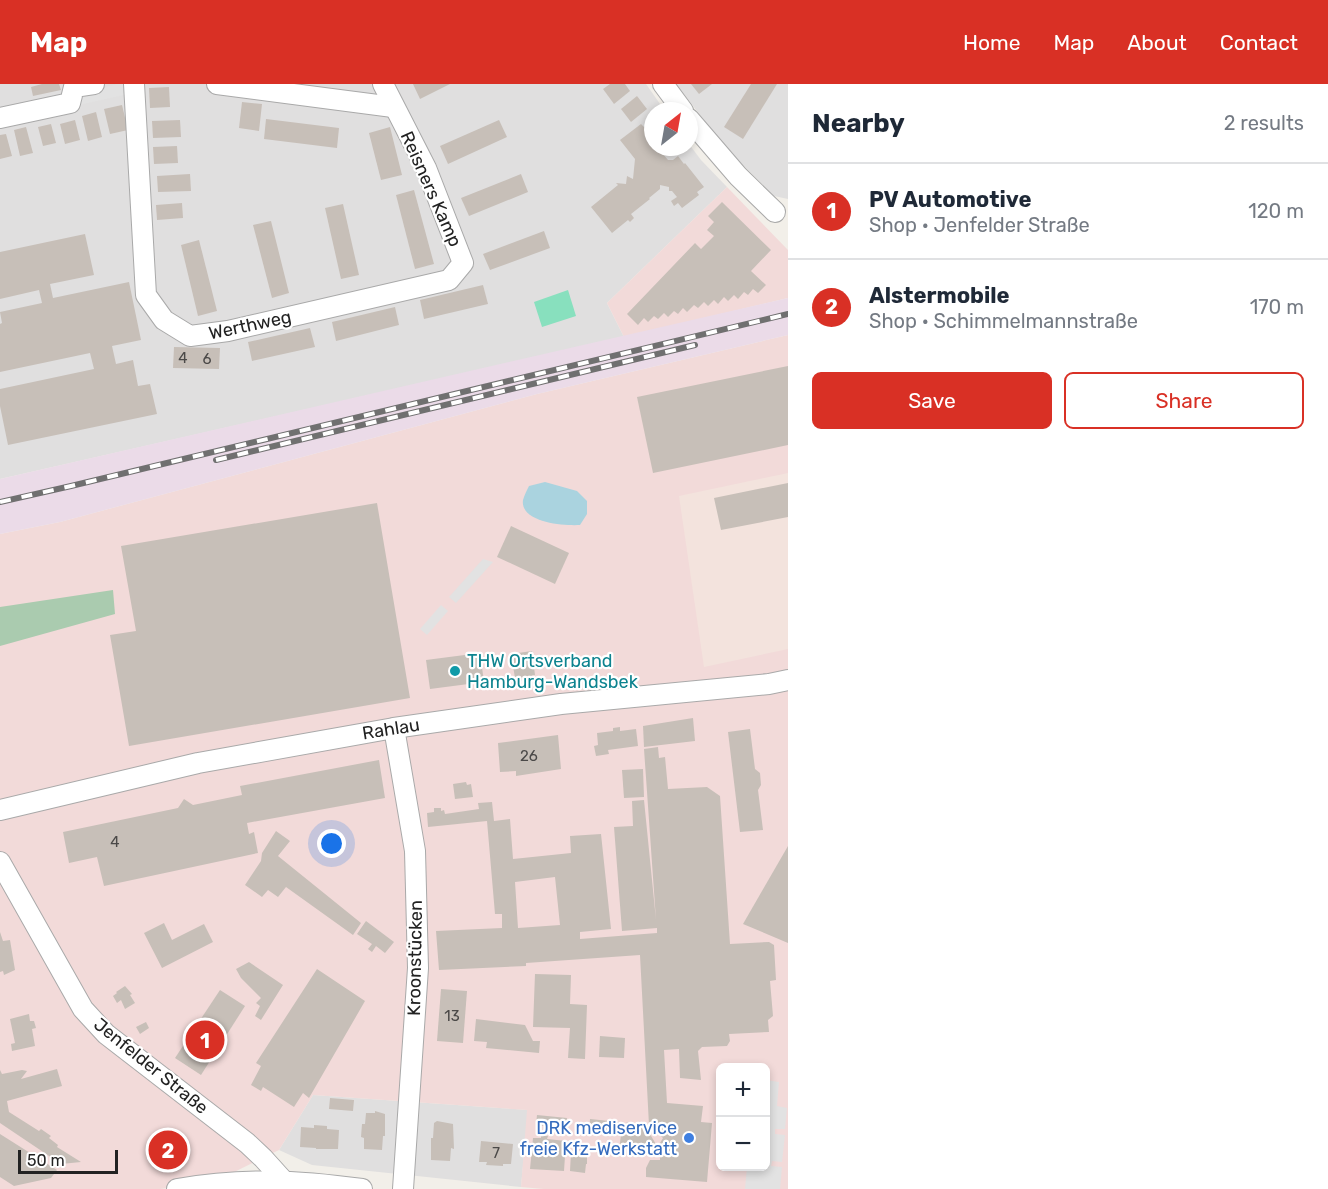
<!DOCTYPE html>
<meta charset="utf-8">
<style>
:root{--surface:#fff;--page:#f6f6f7;--text:#1f2937;--muted:#747a83;--line:#e0e1e3;--accent:#d93025}
body{margin:0;font-family:Rubik,sans-serif;background:var(--page);color:var(--text)}
.controls{position:absolute;right:18px;bottom:18px;display:grid;overflow:hidden;border-radius:9px;box-shadow:0 3px 9px #0003}
.controls button{width:54px;height:54px;display:grid;place-items:center;padding:0;border:0;border-bottom:2px solid var(--line);background:var(--surface);color:var(--text);font:30px sans-serif}
.compass{position:absolute;left:644px;top:18px;width:54px;height:54px;border-radius:50%;background:var(--surface);box-shadow:0 3px 9px #0003;rotate:31deg}
.scale{position:absolute;left:18px;bottom:15px;width:100px;box-sizing:border-box;padding-left:6px;border:3px solid #222;border-top:0;font-size:16px;line-height:21px;white-space:nowrap;color:#222;-webkit-text-stroke:4px #fff;paint-order:stroke}
.you{position:absolute;left:332px;top:760px;width:21px;height:21px;margin:-15px;border:4px solid #fff;border-radius:50%;background:#1a73e8;box-shadow:0 0 0 9px #1a73e833}
.badge{display:grid;place-items:center;width:39px;height:39px;border-radius:50%;background:var(--accent);color:#fff;font-size:20px;font-weight:700}
.pin{position:absolute;translate:-50% -50%;border:3px solid #fff;box-shadow:0 2px 6px #0006}
.list{margin:0;padding:0;list-style:none}
h2{display:flex;justify-content:space-between;align-items:center;height:78px;margin:0;padding:0 24px;font-size:26px}
h2 small{font-size:20px;font-weight:400;color:var(--muted)}
.list li{display:grid;grid-template-columns:39px 1fr auto;gap:18px;align-items:center;box-sizing:border-box;height:96px;padding:0 24px;border-top:2px solid var(--line)}
.list b{display:block;font-size:22px;white-space:nowrap}
.list p{margin:0;font-size:20px;white-space:nowrap;color:var(--muted)}
.list em{font-size:20px;font-style:normal;color:var(--muted)}
.actions{display:flex;gap:12px;padding:18px 24px}
.actions a{flex:1;padding:14px 0;border:2px solid var(--accent);border-radius:9px;text-align:center;font-size:21px;color:var(--accent)}
.actions .main{background:var(--accent);color:#fff}
.map{position:relative;flex:none;width:788px;height:1105px;overflow:hidden}
header{display:flex;align-items:center;gap:36px;box-sizing:border-box;height:84px;padding:0 30px;background:var(--accent);color:#fff}
header strong{font-size:28px}
nav{display:flex;gap:33px;margin-inline-start:auto;font-size:21px}
main{display:flex}
aside{flex:1;background:var(--surface)}
.map>svg:first-child{display:block}
.residential{fill:#e0dfdf}
.commercial{fill:#f2dad9;fill-rule:evenodd}
.industrial{fill:#ebdbe8}
.military{fill:#f3e3dd}
.cemetery{fill:#aacbaf}
.pitch{fill:#88e0be}
.parking{fill:#e2e2e2}
.water{fill:#aad3df}
.building{fill:#c7bfb8;fill-rule:evenodd}
.lines{fill:none;stroke-linecap:round;stroke-linejoin:round}
.minor-casing{stroke:#a9a9a9;stroke-width:22}
.minor{stroke:#fff;stroke-width:20}
.rail-casing{stroke:#707070;stroke-width:6}
.rail{stroke:#fff;stroke-width:4;stroke-dasharray:11;stroke-linecap:butt}
.culture-dot{fill:#0f9aa8;stroke:#fff;stroke-width:2}
.shop-dot{fill:#3f7fe0;stroke:#fff;stroke-width:2}
.labels{text-anchor:middle;stroke-width:4.5;stroke-linejoin:round;paint-order:stroke}
.number-label{font-size:15px;fill:#4b4948}
.street-label{font-size:18px;fill:#222;stroke:#fff}
.culture-label{font-size:18px;fill:#0d838f;stroke:#fff;text-anchor:start}
.shop-label{font-size:18px;fill:#366cbe;stroke:#fff;text-anchor:end}
</style>
<header>
<strong>Map</strong>
<nav><a>Home</a><a>Map</a><a>About</a><a>Contact</a></nav>
</header>
<main>
<div class="map">
<svg width="788" height="1105" viewBox="0 0 788 1105">
<rect width="100%" height="100%" fill="#f2efe9"/>
<!-- residential -->
<g class="residential">
<path d="M0 0H646L665 27H653V63H689V60L701 76 727 103 607 219 624 253 0 395Z"/>
<path d="M676 0H788V115L774 112 725 63Z"/>
<path d="M313 1011 528 1026 521 1103 312 1081 279 1066Z"/>
</g>
<!-- commercial -->
<g class="commercial">
<path d="M727 103 788 166V214L624 253 607 219Z"/>
<path d="M788 251V1105H544L521 1103 527 1026 313 1011 279 1066 216 1097 160 1105H0V450L60 438 537 310ZM720 984H766V1082H720Z"/>
</g>
<!-- industrial -->
<path class="industrial" d="M788 214V251L537 310 60 438 0 450V395Z"/>
<!-- military -->
<path class="military" d="M788 389V565L704 583 679 412Z"/>
<!-- cemetery -->
<path class="cemetery" d="M113 506 115 530 0 562V523Z"/>
<!-- pitch -->
<path class="pitch" d="M568 206 576 232 542 243 534 218Z"/>
<!-- parking -->
<g class="parking">
<path d="M118 0H127L124 11 79 21 83 8Z"/>
<path d="M483 475 493 478 456 519 449 513Z"/>
<path d="M441 521 448 527 427 551 420 545Z"/>
<path d="M766 996 779 998 777 1022 787 1024 785 1045H775V1050L785 1051 782 1078 772 1077 771 1082 782 1083 780 1105H745L747 1083 766 1082Z"/>
</g>
<!-- water -->
<path class="water" d="M545 398 577 407 587 417V430L580 441C565 442 520 439 523 416 524 412 527 406 529 402Z"/>
<!-- building -->
<g class="building">
<path d="M42 0H59L61 6 33 12 31 3Z"/>
<path d="M413 0H450L420 15Z"/>
<path d="M610 0H625L630 7 614 20 603 5Z"/>
<path d="M691 0H712L699 10Z"/>
<path d="M751 0H777L743 55 724 43Z"/>
<path d="M169 3 170 23 150 24 149 4Z"/>
<path d="M637 12 647 25 631 38 621 25Z"/>
<path d="M242 18 262 20 259 47 239 44Z"/>
<path d="M122 21 128 46 110 50 104 25Z"/>
<path d="M96 28 102 53 88 57 82 32Z"/>
<path d="M266 35 339 44 337 64 264 55Z"/>
<path d="M75 36 80 56 65 60 60 40Z"/>
<path d="M180 36 181 53 153 54 152 37Z"/>
<path d="M499 36 507 53 448 80 440 62Z"/>
<path d="M649 39 653 44V63H663L666 66 662 69 668 76H673L678 72 684 80 685 79 704 103 697 108 699 111 682 124 678 119 674 122 671 117 677 113 672 107H669V103L660 101V105L649 114 650 115 631 130 634 134 630 138 628 136 612 149 591 123 618 101 616 99 626 100 627 92 633 95 635 75 620 56 641 40 644 43Z"/>
<path d="M51 40 56 59 43 62 38 43Z"/>
<path d="M26 43 33 69 20 72 14 46Z"/>
<path d="M390 43 402 91 381 96 369 49Z"/>
<path d="M6 50 12 72 0 75V51Z"/>
<path d="M177 62 178 79 154 80 153 63Z"/>
<path d="M190 90 191 107 158 108 157 92Z"/>
<path d="M521 90 528 108 469 132 461 114Z"/>
<path d="M414 106 434 180 415 185 396 111Z"/>
<path d="M722 118 771 166 751 187 766 201 758 209 753 205 748 211 744 208 738 215 734 211 728 217 724 213 718 220 714 216 708 222 704 218 698 224 694 221 687 228 683 224 678 230 674 227 668 233 664 229 658 235 654 232 648 238 644 234 638 241 627 230 695 159 701 165 714 152 707 146 714 138 708 132Z"/>
<path d="M182 119 183 134 157 136 156 121Z"/>
<path d="M343 120 359 191 341 195 325 124Z"/>
<path d="M271 137 289 209 272 214 253 141Z"/>
<path d="M544 147 550 164 490 186 483 170Z"/>
<path d="M85 150 94 191 50 200 53 214 129 198 141 256 112 262 116 280 133 276 138 302 150 300 157 330 8 361 0 322V305L94 285 90 269 0 288V240L2 239 0 228 42 219 39 206 0 215V168Z"/>
<path d="M199 156 217 227 198 232 181 161Z"/>
<path d="M483 201 488 220 424 235 420 216Z"/>
<path d="M395 223 399 241 336 257 332 238Z"/>
<path d="M310 244 315 263 252 277 248 258Z"/>
<path d="M174 263 220 264 219 285 173 284Z"/>
<path d="M788 282V361L653 389 637 313Z"/>
<path d="M788 399V433L721 446 714 414Z"/>
<path d="M377 419 410 614 129 662 110 551 136 547 121 462Z"/>
<path d="M511 442 569 469 555 500 497 473Z"/>
<path d="M532 567 535 591 530 592 531 595 520 597V593L515 594 511 570Z"/>
<path d="M480 569 484 598 430 605 426 576Z"/>
<path d="M693 634 695 657 644 663 643 642Z"/>
<path d="M620 643V647L636 645 638 662 608 666 609 670 596 672 594 662 598 661 597 649 613 647V644Z"/>
<path d="M750 645 755 685 760 689 761 701 758 706 763 746 740 748 728 648Z"/>
<path d="M558 651 561 685 516 692V687L500 688 498 659Z"/>
<path d="M658 663 659 674 665 673 668 705 707 703 720 712 730 860 769 858 774 861 776 896 770 897 773 932 768 936 769 948 729 950 730 957 727 962 702 963 698 967 701 996 680 994 679 965 664 966 667 1019 703 1022 701 1038 712 1039 707 1098 646 1093V1084L650 1076H660V1070L654 1069 663 1054 649 1041 640 871 526 879V882L439 886 436 847 502 844V830H495L487 737 428 743 427 729 434 728V724H441V727L444 726 445 730 479 725 478 719 492 718 494 737 510 735 513 775 571 769 570 752 601 750 611 845 580 848V855L657 849V844L622 847 614 743 633 742 632 717 644 716 656 836 644 665ZM555 793 560 841 518 844 515 798Z"/>
<path d="M379 676 385 714 247 739 249 750 254 748 258 769 104 802 97 773 69 779 63 748 178 724 184 715 193 721 242 711 240 702Z"/>
<path d="M643 685 644 713 624 714 622 686Z"/>
<path d="M466 698 467 701 471 700 473 713 455 715 453 700Z"/>
<path d="M276 747 290 757 278 772 361 839 353 851 286 803 278 813 268 806 262 813 245 801 261 777 262 769Z"/>
<path d="M788 762V859L743 840Z"/>
<path d="M366 837 394 858 385 869 376 862 372 868 368 865 372 860 357 850Z"/>
<path d="M164 839 172 856 204 840 213 858 162 884 144 849Z"/>
<path d="M0 848 3 857 10 856 15 886 4 891 3 887 0 888Z"/>
<path d="M249 878 283 901 261 936 255 932 260 922 256 919 261 914 241 894 236 885Z"/>
<path d="M317 885 365 917 309 1014 303 1009 294 1023 263 1003 261 1007 251 1001 261 982 256 979Z"/>
<path d="M535 890 571 891 570 920 587 921 585 975 568 974 570 944 533 943Z"/>
<path d="M125 902 132 910 130 911 135 919 125 925 121 916 117 919 113 912 117 909 116 908Z"/>
<path d="M441 905 467 907 463 959 437 957Z"/>
<path d="M220 906 245 922 201 991 175 974Z"/>
<path d="M29 930 30 937H34L36 944 32 945 35 962 12 967 11 960 15 959 10 935Z"/>
<path d="M476 935 525 941 533 957H540L539 969 486 964 487 958 474 957Z"/>
<path d="M146 938 149 944 140 950 136 943Z"/>
<path d="M600 952 625 954 624 974 599 973Z"/>
<path d="M57 985 62 1002 7 1017 9 1028 39 1047 41 1045 51 1052 49 1054 58 1061 57 1063 81 1078 61 1080 0 1039V986L2 990 22 986 27 987 21 995Z"/>
<path d="M330 1014 354 1016 353 1027 329 1025Z"/>
<path d="M375 1027 385 1030V1052H383L382 1066 364 1065V1054L361 1053 362 1040H365L366 1029H375Z"/>
<path d="M537 1031 567 1034 566 1044 536 1041Z"/>
<path d="M590 1035 619 1038 618 1050 589 1048Z"/>
<path d="M437 1037 453 1040 454 1065 451 1064 450 1077 431 1076V1054H433L434 1039Z"/>
<path d="M627 1038 634 1040V1043L647 1045 657 1062 626 1058 624 1067 619 1066 622 1043H625Z"/>
<path d="M314 1041 327 1042V1045L339 1046 338 1065H316V1064L300 1063 301 1043 314 1044Z"/>
<path d="M0 1050 57 1086 51 1094 14 1102 0 1093Z"/>
<path d="M541 1051 548 1052 547 1055 566 1057 564 1087 530 1085 533 1054H541Z"/>
<path d="M184 1053 188 1073 153 1079 149 1059Z"/>
<path d="M481 1057 513 1060 511 1080H503V1082L486 1081 487 1078H479Z"/>
<path d="M581 1065 584 1066V1069H587V1080H586L585 1089 570 1087 571 1068 581 1069Z"/>
</g>
<g class="lines">
<!-- minor casing -->
<g class="minor-casing">
<g id="minor">
<path d="M134 0 146 211 164 236 190 252 228 247 449 196 463 179 426 84 383 0"/>
<path d="M217 0 393 23"/>
<path d="M663 0 683 27"/>
<path d="M0 34 70 19 74 3 94 0"/>
<path d="M689 35 738 92 775 128"/>
<path d="M394 644 415 767 418 884 403 1105"/>
<path d="M0 726 198 679 394 644 561 620 769 600 788 596"/>
<path d="M0 778 83 925 106 950 247 1059 263 1074 291 1105"/>
<path d="M177 1105C243 1094 296 1096 362 1105"/>
</g>
</g>
<!-- minor -->
<use href="#minor" class="minor"/>
<!-- rail casing -->
<g class="rail-casing">
<g id="rail">
<path d="M216 376 695 261"/>
<path d="M0 418 71 402 788 230"/>
</g>
</g>
<!-- rail -->
<use href="#rail" class="rail"/>
</g>
<!-- markers -->
<circle class="culture-dot" cx="455" cy="587" r="6"/>
<circle class="shop-dot" cx="689" cy="1054" r="6"/>
<g class="labels">
<!-- number labels -->
<g class="number-label">
<text x="183" y="279">4</text>
<text x="207" y="280">6</text>
<text x="529" y="677">26</text>
<text x="115" y="763">4</text>
<text x="452" y="937">13</text>
<text x="496" y="1074">7</text>
</g>
<!-- street labels -->
<g class="street-label">
<text transform="translate(431 105) rotate(66)" y="6">Reisners Kamp</text>
<text transform="translate(250 241) rotate(-12)" y="6">Werthweg</text>
<text transform="translate(391 645) rotate(-9)" y="6">Rahlau</text>
<text transform="translate(415 874) rotate(-89)" y="6">Kroonstücken</text>
<text transform="translate(151 982) rotate(39)" y="6">Jenfelder Straße</text>
</g>
<!-- culture labels -->
<g class="culture-label">
<text x="467" y="583">THW Ortsverband<tspan x="467" dy="21">Hamburg-Wandsbek</tspan></text>
</g>
<!-- shop labels -->
<g class="shop-label">
<text x="677" y="1050">DRK mediservice<tspan x="677" dy="21">freie Kfz-Werkstatt</tspan></text>
</g>
</g>
</svg>
<div class="controls">
<button>+</button>
<button>−</button>
</div>
<svg class="compass" viewBox="-18 -18 36 36"><path d="M0-13l5 13h-10z" fill="#e53935"/><path d="M0 13l5-13h-10z" fill="#747a83"/></svg>
<div class="scale">50 m</div>
<div class="you"></div>
<div class="pin badge" style="left:205px;top:956px">1</div>
<div class="pin badge" style="left:168px;top:1066px">2</div>
</div>
<aside>
<h2>Nearby<small>2 results</small></h2>
<ul class="list">
<li><span class="badge">1</span><div><b>PV Automotive</b><p>Shop · Jenfelder Straße</p></div><em>120 m</em></li>
<li><span class="badge">2</span><div><b>Alstermobile</b><p>Shop · Schimmelmannstraße</p></div><em>170 m</em></li>
</ul>
<div class="actions"><a class="main">Save</a><a>Share</a></div>
</aside>
</main>
